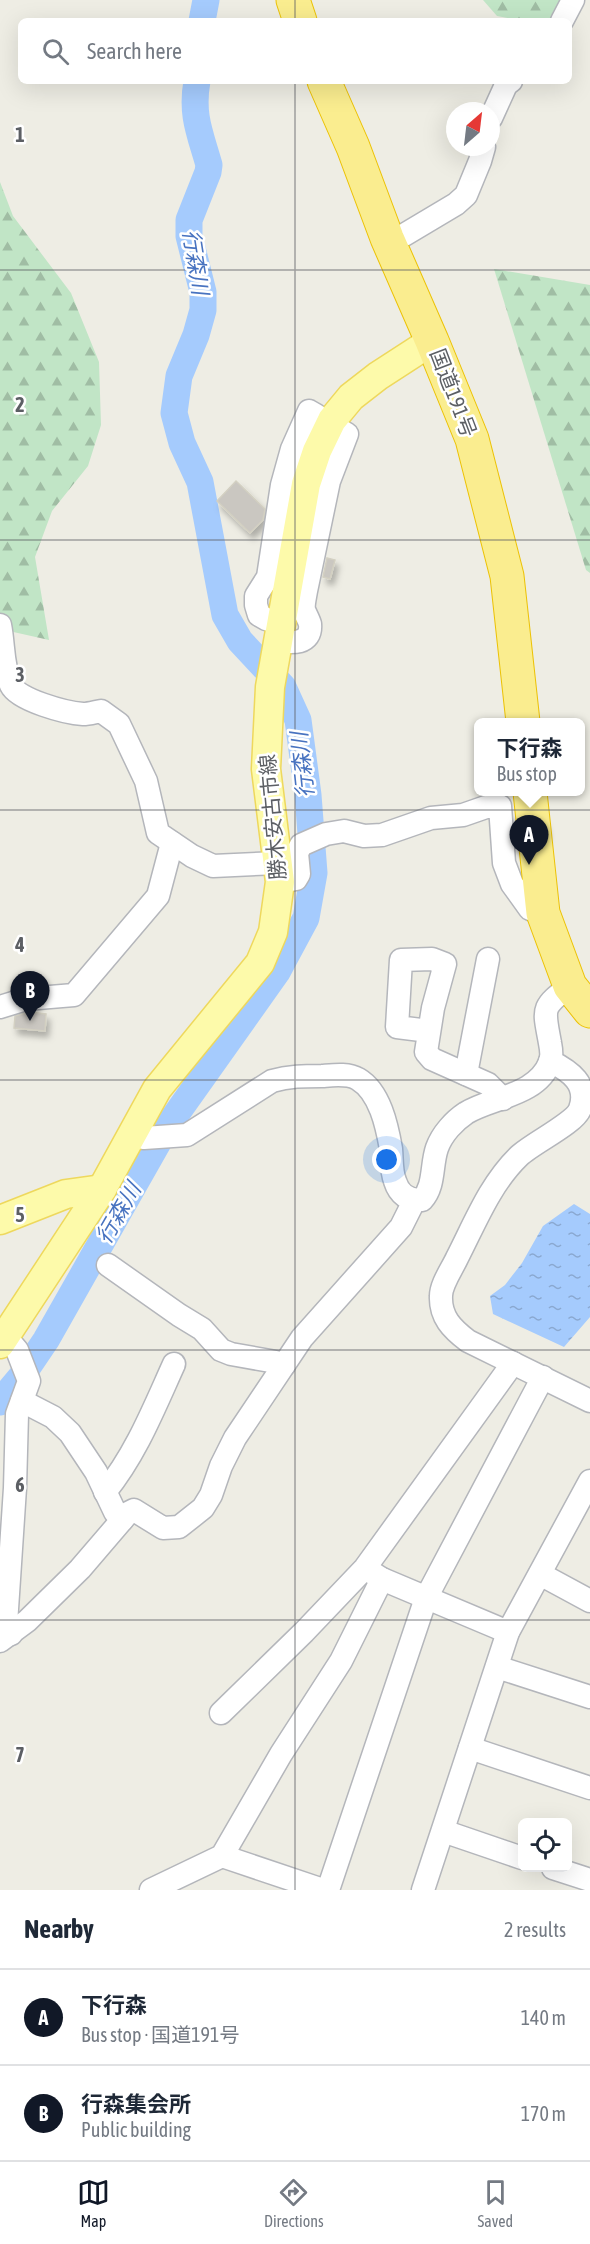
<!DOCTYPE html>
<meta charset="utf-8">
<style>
:root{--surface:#fff;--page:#f6f6f7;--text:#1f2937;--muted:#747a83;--line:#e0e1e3;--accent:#111827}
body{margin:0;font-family:"Asap Condensed","Noto Sans JP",sans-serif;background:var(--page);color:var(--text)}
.controls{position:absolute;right:18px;bottom:18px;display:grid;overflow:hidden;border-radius:9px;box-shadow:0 6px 24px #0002}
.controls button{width:54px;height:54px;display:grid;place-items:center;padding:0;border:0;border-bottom:2px solid var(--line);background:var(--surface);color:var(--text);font:30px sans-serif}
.compass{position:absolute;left:446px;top:102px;width:54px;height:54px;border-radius:50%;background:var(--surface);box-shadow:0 6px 24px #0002;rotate:28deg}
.you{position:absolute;left:387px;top:1160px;width:21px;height:21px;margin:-15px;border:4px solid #fff;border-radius:50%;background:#1a73e8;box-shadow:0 0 0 9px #1a73e833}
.badge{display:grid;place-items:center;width:39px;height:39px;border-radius:50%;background:var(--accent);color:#fff;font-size:20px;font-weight:700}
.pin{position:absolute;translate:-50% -50px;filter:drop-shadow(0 2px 3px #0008)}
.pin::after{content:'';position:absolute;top:32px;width:21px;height:18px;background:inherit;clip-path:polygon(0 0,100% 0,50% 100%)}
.popup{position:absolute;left:474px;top:718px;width:111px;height:78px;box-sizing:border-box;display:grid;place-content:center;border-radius:9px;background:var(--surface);filter:drop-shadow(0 2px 4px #0005);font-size:20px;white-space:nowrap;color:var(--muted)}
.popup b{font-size:22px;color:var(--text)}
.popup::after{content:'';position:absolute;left:50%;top:100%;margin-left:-12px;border:12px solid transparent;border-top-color:var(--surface)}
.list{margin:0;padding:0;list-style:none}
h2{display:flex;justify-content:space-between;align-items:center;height:78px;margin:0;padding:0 24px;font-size:26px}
h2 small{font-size:20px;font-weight:400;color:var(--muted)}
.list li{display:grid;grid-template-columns:39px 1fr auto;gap:18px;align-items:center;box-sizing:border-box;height:96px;padding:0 24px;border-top:2px solid var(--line)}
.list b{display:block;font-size:22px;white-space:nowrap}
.list p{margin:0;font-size:20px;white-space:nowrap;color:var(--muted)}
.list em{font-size:20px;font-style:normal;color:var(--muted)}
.icon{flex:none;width:33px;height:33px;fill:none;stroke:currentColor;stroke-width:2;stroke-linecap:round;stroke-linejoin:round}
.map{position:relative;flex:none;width:590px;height:1890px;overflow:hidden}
.search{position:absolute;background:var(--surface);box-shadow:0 6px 24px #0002;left:18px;right:18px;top:18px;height:66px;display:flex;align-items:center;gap:15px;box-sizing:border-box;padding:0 21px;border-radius:9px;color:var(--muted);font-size:22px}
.sheet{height:270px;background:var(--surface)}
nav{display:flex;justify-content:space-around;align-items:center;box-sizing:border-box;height:84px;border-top:2px solid var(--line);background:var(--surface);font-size:16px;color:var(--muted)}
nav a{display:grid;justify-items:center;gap:3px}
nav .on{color:var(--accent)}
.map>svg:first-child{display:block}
.forest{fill:url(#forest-firs)}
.water{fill:url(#water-ripples)}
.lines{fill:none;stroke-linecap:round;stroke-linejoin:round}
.river{stroke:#a5cbfd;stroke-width:27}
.building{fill:#cac7c1;stroke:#d3d0c2;stroke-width:1.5;filter:url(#shadow)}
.minor-casing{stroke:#b4b6bb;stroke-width:25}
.major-casing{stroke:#eed85d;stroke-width:31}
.highway-casing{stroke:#ecc206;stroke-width:35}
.minor{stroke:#fff;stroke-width:22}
.major{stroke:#fdfaaa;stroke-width:28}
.highway{stroke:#faed8f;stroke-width:33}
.grid{fill:none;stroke:#5c5f64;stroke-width:1.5;stroke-opacity:0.55}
.labels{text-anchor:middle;stroke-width:5;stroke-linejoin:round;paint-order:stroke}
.street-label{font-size:21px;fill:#5c5f64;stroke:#fff}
.water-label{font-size:22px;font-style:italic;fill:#4873c0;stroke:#fff}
.grid-label{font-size:20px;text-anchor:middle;font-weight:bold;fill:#5c5f64;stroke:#fff;stroke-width:5;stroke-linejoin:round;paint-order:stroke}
</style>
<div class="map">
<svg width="590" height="1890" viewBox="0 0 590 1890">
<defs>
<pattern id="forest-firs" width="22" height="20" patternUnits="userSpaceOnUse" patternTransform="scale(1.5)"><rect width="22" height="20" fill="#c1e5c6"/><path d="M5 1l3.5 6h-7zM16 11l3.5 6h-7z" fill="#a0bda4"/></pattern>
<pattern id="water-ripples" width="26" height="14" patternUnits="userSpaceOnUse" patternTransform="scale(1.5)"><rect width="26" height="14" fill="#a5cbfd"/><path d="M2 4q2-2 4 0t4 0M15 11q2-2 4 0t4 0" fill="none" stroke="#8aa8d0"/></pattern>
<filter id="shadow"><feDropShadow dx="3.5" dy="6" stdDeviation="3" flood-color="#0004"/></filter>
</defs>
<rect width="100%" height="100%" fill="#eeede4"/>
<!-- forest -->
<g class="forest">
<path d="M483 0H583L547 21H524L497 16Z"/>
<path d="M0 182 13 216 71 293 99 362 101 425 88 466 52 511 35 557 49 640 0 629Z"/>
<path d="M494 269 590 285V573L586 570Z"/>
</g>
<!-- water -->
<path class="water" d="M574 1204 590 1214V1317L564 1347 493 1314 490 1296 505 1285 522 1263 543 1226Z"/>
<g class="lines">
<!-- river -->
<g class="river">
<path d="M202 21 206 0"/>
<path d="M0 1402 21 1377 46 1340 165 1130 277 972 306 918 314 873 308 795 298 720 283 687 240 641 225 615 200 482 182 443 174 413 179 376 196 335 203 310V292L189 236V220L208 172 209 165C200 133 191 115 197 81"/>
</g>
</g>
<!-- building -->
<g class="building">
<path d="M236 481 265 509 263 520 250 533 217 501Z"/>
<path d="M327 558 335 560 330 579 323 577Z"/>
<path d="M29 1012 46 1014 45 1031 14 1028 15 1016Z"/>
</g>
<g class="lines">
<!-- minor casing -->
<g class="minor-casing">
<g id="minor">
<path d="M562 21 573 0"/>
<path d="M491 118 506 85 511 81"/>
<path d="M387 238 404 235 456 204 466 195 480 161 484 147"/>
<path d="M281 623 266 619 259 615 256 605V596L268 577 282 485 292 449 309 411 316 415"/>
<path d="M0 625C4 644 2 666 11 685 18 700 66 713 83 714 89 714 95 712 101 711L119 724 146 781 158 833 192 856 213 866 278 863"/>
<path d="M278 641C291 643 312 645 310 624 309 620 306 615 304 610 303 605 305 597 306 591L329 481 347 434 340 430"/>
<path d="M280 882 296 879 299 874 297 853 301 845 326 834 344 831 364 836 382 835 431 818 463 815 486 807 500 806 504 863 512 884 530 909 543 913"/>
<path d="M0 1007 26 999 74 995 158 896 172 843"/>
<path d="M429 1031 397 1027 401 960 432 959 445 964 433 1008 426 1052 432 1059 488 1084 503 1099"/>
<path d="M550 1061C570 1071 589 1084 580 1109 575 1123 533 1143 519 1156 490 1184 475 1223 457 1258 452 1269 441 1284 441 1296 440 1317 452 1329 468 1341L590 1401"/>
<path d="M466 1074 488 959"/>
<path d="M131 1135 144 1138 187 1135 272 1081C289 1076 304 1076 322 1076 334 1075 348 1073 358 1079 380 1092 387 1126 391 1149 392 1159 391 1171 395 1181 399 1194 408 1201 422 1200 435 1186 431 1165 437 1148 442 1134 454 1121 466 1113 492 1097 537 1096 550 1062 552 1057 551 1048 550 1043 544 1009 540 1008 570 986"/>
<path d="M108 1265 179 1315 202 1329 221 1350 231 1354 276 1362 284 1365"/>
<path d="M6 1337 17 1350 29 1381 17 1414 15 1488 6 1624 11 1634"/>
<path d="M22 1401 53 1417 70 1433 96 1472 115 1512 122 1520"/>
<path d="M105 1492C136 1454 154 1408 174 1364"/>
<path d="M371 1572 382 1579 508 1632"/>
<path d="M540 1574 590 1601"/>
<path d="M0 1641 27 1621 80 1569 128 1513 134 1510 163 1528 179 1527 203 1508 211 1495 221 1466 235 1438 302 1338 401 1227 414 1201"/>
<path d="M497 1667 590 1697"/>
<path d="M221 1713 304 1632 365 1568 513 1363"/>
<path d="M470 1748 590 1788"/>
<path d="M443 1831 522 1858"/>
<path d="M222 1856 323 1890"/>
<path d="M553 1868 590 1880"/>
<path d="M151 1890 222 1856 281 1754 341 1661 382 1579"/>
<path d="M328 1890 426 1598 543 1377"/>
<path d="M423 1890 508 1632 590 1481"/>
</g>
</g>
<!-- major casing -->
<g class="major-casing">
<g id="major">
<path d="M0 1220 66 1194 102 1189"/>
<path d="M0 1344 102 1189 157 1089 260 963 273 932 280 882 266 769 270 687 306 484 317 451 332 420 351 397 378 376 432 341"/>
</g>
</g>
<!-- highway casing -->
<g class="highway-casing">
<g id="highway">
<path d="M293 0 300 21"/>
<path d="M324 81 353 147 387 238 432 341 472 439 507 576 523 722"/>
<path d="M530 792 543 913 570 986 590 1011"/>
</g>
</g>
<!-- minor -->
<use href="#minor" class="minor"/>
<!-- major -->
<use href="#major" class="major"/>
<!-- highway -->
<use href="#highway" class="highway"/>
</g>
<!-- grid -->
<path class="grid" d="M295 0V21M295 81V1890M0 270H590M0 540H590M0 810H590M0 1080H590M0 1350H590M0 1620H590"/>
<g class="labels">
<!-- street labels -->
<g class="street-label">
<text transform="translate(453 393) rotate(69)" y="7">国道191号</text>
<text transform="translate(273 817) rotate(-95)" y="7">勝木安古市線</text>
</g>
<!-- water labels -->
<g class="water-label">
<text transform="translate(196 262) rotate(81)" y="8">行森川</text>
<text transform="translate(302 765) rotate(-96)" y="8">行森川</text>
<text transform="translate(118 1213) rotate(-60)" y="8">行森川</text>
</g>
</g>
<g class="grid-label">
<text x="20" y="142">1</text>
<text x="20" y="412">2</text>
<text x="20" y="682">3</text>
<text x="20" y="952">4</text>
<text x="20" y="1222">5</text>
<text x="20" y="1492">6</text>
<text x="20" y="1762">7</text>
</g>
</svg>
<div class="controls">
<button><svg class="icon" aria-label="locate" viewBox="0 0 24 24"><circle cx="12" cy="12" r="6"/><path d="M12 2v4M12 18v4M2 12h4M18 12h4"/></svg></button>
</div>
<svg class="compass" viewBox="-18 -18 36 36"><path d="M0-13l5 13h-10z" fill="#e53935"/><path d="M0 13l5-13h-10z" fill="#747a83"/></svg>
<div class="you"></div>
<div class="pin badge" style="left:529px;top:865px">A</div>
<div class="popup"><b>下行森</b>Bus stop</div>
<div class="pin badge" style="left:30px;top:1021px">B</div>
<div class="search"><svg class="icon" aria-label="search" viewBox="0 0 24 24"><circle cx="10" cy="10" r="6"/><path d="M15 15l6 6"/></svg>Search here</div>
</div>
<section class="sheet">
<h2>Nearby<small>2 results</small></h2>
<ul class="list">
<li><span class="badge">A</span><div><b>下行森</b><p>Bus stop · 国道191号</p></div><em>140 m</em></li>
<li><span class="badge">B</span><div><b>行森集会所</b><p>Public building</p></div><em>170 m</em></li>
</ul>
</section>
<nav>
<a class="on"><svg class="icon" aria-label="map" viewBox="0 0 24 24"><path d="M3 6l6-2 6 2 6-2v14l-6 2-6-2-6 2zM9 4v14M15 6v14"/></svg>Map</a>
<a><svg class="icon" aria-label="directions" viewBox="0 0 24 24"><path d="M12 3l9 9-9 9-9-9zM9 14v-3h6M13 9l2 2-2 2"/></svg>Directions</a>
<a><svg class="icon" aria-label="saved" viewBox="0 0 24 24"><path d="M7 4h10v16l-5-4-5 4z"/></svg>Saved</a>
</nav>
